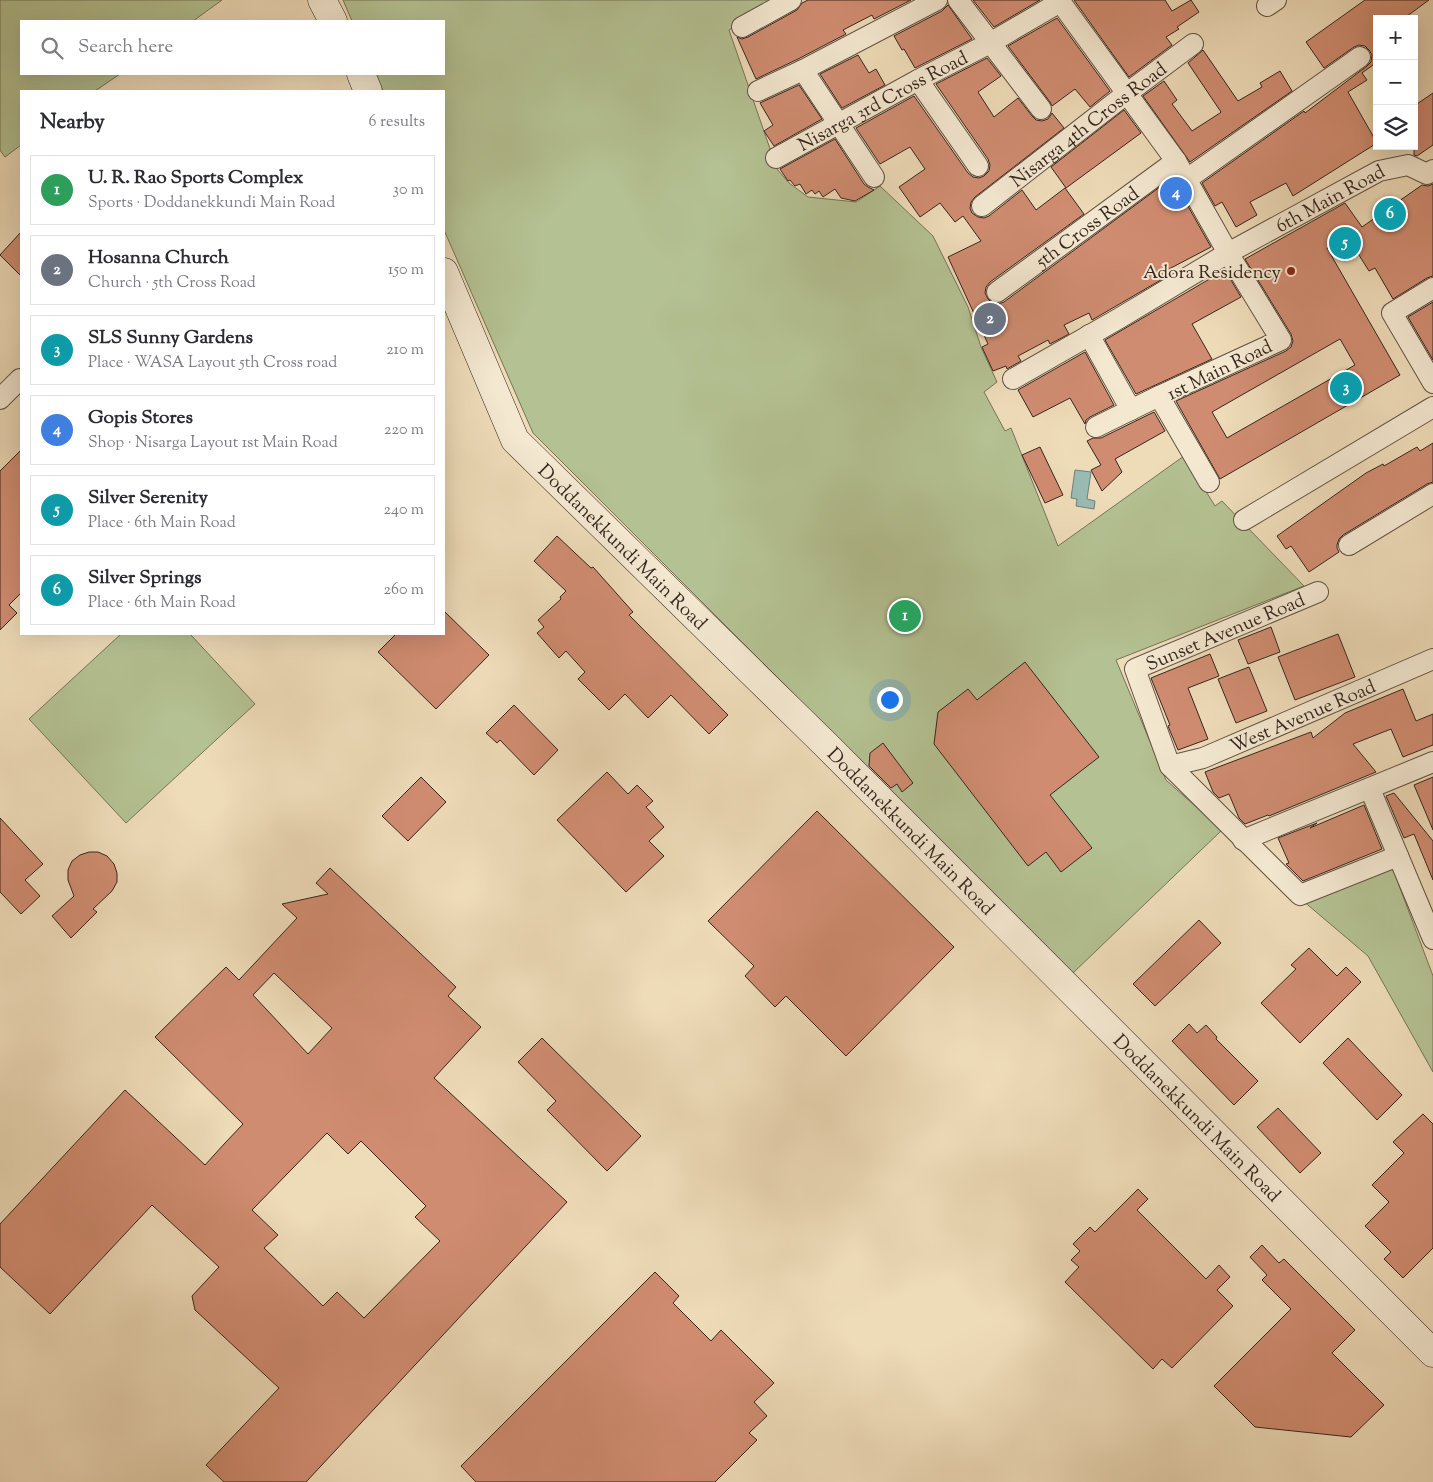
<!DOCTYPE html>
<meta charset="utf-8">
<style>
:root{--surface:#fff;--page:#f2f2f3;--text:#2b2b33;--muted:#7c7c81;--line:#e1e1e2;--accent:#db2777}
body{margin:0;font-family:"Sorts Mill Goudy",serif;background:var(--page);color:var(--text)}
.controls{position:absolute;right:15px;top:15px;display:grid;overflow:hidden;border-radius:0px;box-shadow:0 5px 20px #0002}
.controls button{width:45px;height:45px;display:grid;place-items:center;padding:0;border:0;border-bottom:1px solid var(--line);background:var(--surface);color:var(--text);font:25px sans-serif}
.you{position:absolute;left:889px;top:699px;width:18px;height:18px;margin:-12px;border:4px solid #fff;border-radius:50%;background:#1a73e8;box-shadow:0 0 0 8px #1a73e833}
.badge{display:grid;place-items:center;width:32px;height:32px;border-radius:50%;background:var(--accent);color:#fff;font-size:16px;font-weight:700}
.pin{position:absolute;translate:-50% -50%;border:2px solid #fff;box-shadow:0 1px 5px #0006}
.list{margin:0;padding:0;list-style:none}
h2{display:flex;justify-content:space-between;align-items:center;height:65px;margin:0;padding:0 20px;font-size:21px}
h2 small{font-size:16px;font-weight:400;color:var(--muted)}
.list li{display:grid;grid-template-columns:32px 1fr auto;gap:15px;align-items:center;box-sizing:border-box;height:70px;margin:0 10px 10px;padding:0 10px;border:1px solid var(--line);border-radius:0px}
.list b{display:block;font-size:19px;white-space:nowrap}
.list p{margin:0;font-size:16px;white-space:nowrap;color:var(--muted)}
.list em{font-size:16px;font-style:normal;color:var(--muted)}
.icon{flex:none;width:28px;height:28px;fill:none;stroke:currentColor;stroke-width:2;stroke-linecap:round;stroke-linejoin:round}
.map{position:relative;flex:none;width:1433px;height:1482px;overflow:hidden}
.search{position:absolute;background:var(--surface);box-shadow:0 5px 20px #0002;left:20px;top:20px;width:425px;height:55px;display:flex;align-items:center;gap:12px;box-sizing:border-box;padding:0 18px;border-radius:0px;color:var(--muted);font-size:19px}
.panel{position:absolute;background:var(--surface);box-shadow:0 5px 20px #0002;left:20px;top:90px;width:425px;height:545px;border-radius:0px}
.map>svg:first-child{display:block}
.green{fill:#b4c192;stroke:#747458}
.water{fill:#99bbb3;stroke:#717f77}
.building{fill:#d08c71;stroke:#35261e;fill-rule:evenodd}
.lines{fill:none;stroke-linecap:round;stroke-linejoin:round}
.street-casing{stroke:#635344;stroke-width:22}
.secondary-casing{stroke:#35261e;stroke-width:29}
.street{stroke:#f4e8d1;stroke-width:20}
.secondary{stroke:#f4e8d1;stroke-width:28}
.poi-dot{fill:#8f2418;stroke:#f4e8d1;stroke-width:2}
.labels{text-anchor:middle;stroke-width:4;stroke-linejoin:round;paint-order:stroke}
.street-label{font-size:19px;fill:#35261e;stroke:#f4e8d1}
.poi-label{font-size:19px;fill:#35261e;stroke:#f4e8d1;text-anchor:end}
</style>
<div class="map">
<svg width="1433" height="1482" viewBox="0 0 1433 1482">
<rect width="100%" height="100%" fill="#eedbb8"/>
<filter id="stains"><feTurbulence type="fractalNoise" baseFrequency=".004" numOctaves="4"/><feColorMatrix values="0 0 0 0 .2 0 0 0 0 .09 0 0 0 0 .02 0 0 0 .5 -.17"/></filter>
<radialGradient id="worn" r=".72"><stop offset=".6" stop-color="#630" stop-opacity="0"/><stop offset="1" stop-color="#630" stop-opacity=".3"/></radialGradient>
<!-- green -->
<g class="green">
<path d="M0 0H222L193 21H21V74H120L95 91H21V145L5 157 0 150Z"/>
<path d="M343 0H776L729 30 777 169 789 183 808 197 856 202 880 186 933 236 968 307 981 347 997 382 984 392 1005 431 1011 428 1058 546 1184 456 1215 506 1222 501 1304 586 1116 660 1166 780 1222 830 1073 973 533 433 444 230V91H383L375 74H444V21H352Z"/>
<path d="M121 634H190L255 704 126 823 29 719Z"/>
<path d="M1391 864 1433 976V1072L1368 956 1302 900Z"/>
</g>
<!-- water -->
<path class="water" d="M1075 470 1091 472 1087 499 1095 501 1094 509 1076 506 1077 499 1071 498Z"/>
<!-- building -->
<g class="building">
<path d="M808 0H911L874 19 872 15 843 30 846 34 798 59 756 79 737 37 742 39 748 37 797 10 802 3Z"/>
<path d="M973 0H1040L994 27Z"/>
<path d="M1074 0H1165L1172 11 1191 0 1199 12 1177 27 1179 29 1166 37 1172 45 1129 77Z"/>
<path d="M1365 0H1429L1403 19H1377V62L1362 73 1367 80 1348 92 1377 143 1293 196 1286 183 1250 202 1257 215 1236 227 1222 202 1215 206 1202 183 1304 111 1305 113 1367 66 1371 62 1372 55 1369 50 1365 46 1359 45 1354 47 1324 68 1306 42Z"/>
<path d="M948 5 972 39 915 68 904 49 902 50 894 36 942 11Z"/>
<path d="M1057 18 1110 91 1090 107 1075 89 1052 106 1050 102 1008 46Z"/>
<path d="M1203 50 1238 101 1262 87 1260 83 1280 71 1292 91 1190 162 1143 96 1164 81 1177 100 1172 104 1192 131 1220 113 1221 112 1188 63Z"/>
<path d="M858 55 869 73 876 69 885 85 842 108 820 74Z"/>
<path d="M987 58 1001 76 978 92 994 117 1018 98 1032 116 1036 120 1042 121 1048 119 1052 113 1064 128 975 197 971 202 970 208 972 213 978 217 984 218 989 216 1022 190 1036 210 1065 188 1084 214 990 282 986 287 985 293 988 299 992 303 998 304 1004 302 1172 178 1211 247 1169 269 1170 270 1164 273 1166 277 1092 320 1089 313 1064 325 1069 334 1050 344 1048 340 1018 356 1021 361 1007 369 1006 366 993 371 982 347 988 344 948 257 981 241 963 216 955 222 940 203 920 217 899 187 925 169 910 147 880 164 856 128 914 96 968 173 973 177 979 178 984 176 989 171 990 165 988 159 936 84Z"/>
<path d="M799 85 822 119 774 146 764 131 773 125 760 103Z"/>
<path d="M1433 93V145L1417 156 1414 155V106Z"/>
<path d="M1124 110 1141 133 1066 188 1051 167Z"/>
<path d="M835 139 864 184 868 187 874 190 855 201 841 198 835 189 823 197 819 191 815 194 812 190 806 194 800 184 795 186 790 180 788 181 780 169Z"/>
<path d="M1433 184V276L1427 278 1393 299 1375 268 1369 271 1347 236 1327 248 1400 375 1220 479 1176 401 1286 351 1291 347 1293 341 1291 334 1245 259 1345 203 1362 227 1422 185 1428 186ZM1340 339 1355 365 1227 438 1212 412Z"/>
<path d="M21 232V276L0 255Z"/>
<path d="M1225 270 1241 297 1192 324 1212 359 1136 394 1105 340Z"/>
<path d="M1433 302V360L1408 317Z"/>
<path d="M1085 352 1114 405 1090 417 1086 420 1085 424 1070 398 1033 417 1018 390Z"/>
<path d="M1154 412 1165 431 1115 459 1122 472 1102 491 1091 470 1101 465 1087 441 1093 438H1101Z"/>
<path d="M1433 443V482L1427 484 1343 535 1339 539 1337 545V548L1339 552 1309 572 1291 546 1286 549 1277 536 1366 473 1383 464 1384 466 1417 447 1420 451Z"/>
<path d="M1040 447 1063 495 1045 503 1022 455Z"/>
<path d="M21 450V593L9 605 17 613 0 630V471Z"/>
<path d="M557 536 591 568 593 567 633 612 629 615 728 715 709 734 671 695 648 718 625 694 609 710 578 679 585 672 566 651 559 658 537 633 544 627 538 620 561 599 560 597 566 591 534 561Z"/>
<path d="M444 611 489 655 436 709 378 652 396 634H444Z"/>
<path d="M1271 627 1280 652 1248 664 1238 640Z"/>
<path d="M1338 634 1355 677 1295 700 1278 657Z"/>
<path d="M1210 654 1219 676 1188 688 1208 739 1178 750 1168 726 1170 725 1151 678Z"/>
<path d="M1025 662 1099 757 1050 795 1092 848 1061 872 1046 852 1028 866 934 744 938 712 968 689 977 700Z"/>
<path d="M1249 667 1267 711 1236 723 1218 679Z"/>
<path d="M1403 689 1416 721 1433 714V745L1403 757 1391 729 1353 744 1376 772 1269 816 1268 815 1245 824 1239 818 1229 794 1219 798 1213 792 1205 772 1311 732 1313 738 1345 713Z"/>
<path d="M514 705 558 750 534 775 500 740 497 743 486 733Z"/>
<path d="M883 743 913 783 902 792 897 784 891 788 869 766 870 753Z"/>
<path d="M607 772 628 794 637 785 653 801 646 807 664 827 649 841 664 856 626 892 557 820Z"/>
<path d="M421 777 446 802 408 841 382 816Z"/>
<path d="M1433 777V830L1414 785Z"/>
<path d="M1394 793 1433 841V880L1414 834 1404 838 1386 796Z"/>
<path d="M1364 805 1382 849 1303 881 1286 864 1289 863 1278 838 1317 823 1310 828Z"/>
<path d="M817 811 954 947 846 1056 786 996 775 1007 745 976 754 966 708 921Z"/>
<path d="M0 818 43 864 25 880 40 896 21 914 0 892Z"/>
<path d="M89 852H98L107 856 114 864 117 873V882L112 891 93 909 97 912 71 938 52 916 74 896 68 880V870L72 861 80 855Z"/>
<path d="M330 868 456 987 448 996 481 1027 434 1078 567 1202 306 1482H224L206 1465 279 1388 195 1310 192 1296 219 1267 152 1205 50 1314 0 1267V1224L125 1090 205 1165 225 1143 243 1124 155 1037 226 967 239 980 297 918 282 904 328 894 316 883ZM274 973 332 1028 308 1054 253 995ZM327 1133 348 1154 361 1141 426 1206 415 1217 440 1241 364 1318 337 1292 323 1306 264 1248 278 1235 252 1210Z"/>
<path d="M1199 920 1221 943 1155 1006 1133 984Z"/>
<path d="M1309 948 1337 976 1346 967 1361 982 1300 1043 1261 1003 1296 969 1291 965Z"/>
<path d="M1189 1024 1197 1033 1206 1025 1217 1037 1216 1039 1258 1081 1234 1105 1172 1041Z"/>
<path d="M542 1038 641 1136 607 1171 547 1110 556 1101 518 1062Z"/>
<path d="M1348 1038 1402 1095 1377 1120 1323 1063Z"/>
<path d="M1278 1108 1321 1153 1300 1173 1257 1127Z"/>
<path d="M1423 1114 1433 1124V1248L1403 1278 1384 1259 1391 1252 1365 1226 1389 1202 1372 1185 1404 1153 1393 1142Z"/>
<path d="M1138 1189 1148 1199 1137 1210 1206 1279 1219 1265 1230 1277 1217 1290 1233 1306 1172 1368 1162 1359 1153 1369 1065 1282 1079 1267 1071 1260 1080 1251 1073 1244 1090 1227 1095 1232Z"/>
<path d="M1262 1245 1279 1263 1284 1259 1355 1330 1332 1353 1384 1405 1351 1437 1255 1427 1214 1386 1291 1309 1262 1280 1267 1275 1250 1257Z"/>
<path d="M655 1272 679 1296 673 1303 711 1341 721 1330 774 1383 754 1402 767 1416 749 1433 757 1440 715 1482H476L461 1466Z"/>
</g>
<g class="lines">
<!-- street casing -->
<g class="street-casing">
<g id="street">
<path d="M958 0 1041 109"/>
<path d="M1059 0 1176 161 1228 253 1281 340 1159 396 1209 482"/>
<path d="M1267 6 1276 0"/>
<path d="M742 27 791 0"/>
<path d="M803 70 874 177"/>
<path d="M918 80 978 166"/>
<path d="M758 91 803 70 937 0"/>
<path id="s1" d="M776 158 918 80 990 43 1060 2"/>
<path d="M1187 179 1360 57"/>
<path id="s2" d="M982 206 1126 94 1193 44"/>
<path d="M1433 288 1392 313 1433 383"/>
<path id="s3" d="M997 292 1176 161"/>
<path d="M1089 335 1131 410"/>
<path id="s4" d="M1013 379 1118 319 1228 253 1379 171 1408 165 1427 174 1433 170"/>
<path d="M0 399 20 379"/>
<path d="M1096 427 1159 396"/>
<path d="M1244 520 1433 407"/>
<path d="M1349 545 1433 494"/>
<path d="M1318 592 1135 669 1170 766 1300 895 1398 856"/>
<path id="s5" d="M1170 766 1203 758 1433 659"/>
<path d="M1370 789 1433 939"/>
<path d="M1243 840 1433 762"/>
</g>
</g>
<!-- secondary casing -->
<g class="secondary-casing">
<g id="secondary">
<path d="M322 0 333 21"/>
<path d="M361 74 368 91"/>
<path id="s6" d="M444 272 515 440 827 746 1433 1353"/>
</g>
</g>
<!-- street -->
<use href="#street" class="street"/>
<!-- secondary -->
<use href="#secondary" class="secondary"/>
</g>
<!-- markers -->
<circle class="poi-dot" cx="1291" cy="271" r="5"/>
<g class="labels">
<!-- street labels -->
<g class="street-label">
<text dy="7" stroke="none"><textPath href="#s1" startOffset="121">Nisarga 3rd Cross Road</textPath></text>
<text dy="7" stroke="none"><textPath href="#s2" startOffset="134">Nisarga 4th Cross Road</textPath></text>
<text dy="7" stroke="none"><textPath href="#s4" startOffset="365">6th Main Road</textPath></text>
<text dy="7" stroke="none"><textPath href="#s3" startOffset="111">5th Cross Road</textPath></text>
<text transform="translate(1219 369) rotate(-26)" y="7">1st Main Road</text>
<text dy="7" stroke="none"><textPath href="#s6" startOffset="334">Doddanekkundi Main Road</textPath></text>
<text transform="translate(1225 631) rotate(-23)" y="7">Sunset Avenue Road</text>
<text dy="7" stroke="none"><textPath href="#s5" startOffset="142">West Avenue Road</textPath></text>
<text dy="7" stroke="none"><textPath href="#s6" startOffset="739">Doddanekkundi Main Road</textPath></text>
<text dy="7" stroke="none"><textPath href="#s6" startOffset="1144">Doddanekkundi Main Road</textPath></text>
</g>
<!-- poi labels -->
<g class="poi-label">
<text x="1281" y="278">Adora Residency</text>
</g>
</g>
<rect width="100%" height="100%" filter="url(#stains)"/>
<rect width="100%" height="100%" fill="url(#worn)"/>
</svg>
<div class="controls">
<button>+</button>
<button>−</button>
<button><svg class="icon" aria-label="layers" viewBox="0 0 24 24"><path d="M12 4l9 5-9 5-9-5zM3 14l9 5 9-5"/></svg></button>
</div>
<div class="you"></div>
<div class="pin badge" style="left:905px;top:616px;background:#2e9e5b">1</div>
<div class="pin badge" style="left:990px;top:319px;background:#6b7280">2</div>
<div class="pin badge" style="left:1346px;top:388px;background:#0f9aa8">3</div>
<div class="pin badge" style="left:1176px;top:193px;background:#3f7fe0">4</div>
<div class="pin badge" style="left:1345px;top:243px;background:#0f9aa8">5</div>
<div class="pin badge" style="left:1390px;top:214px;background:#0f9aa8">6</div>
<div class="search"><svg class="icon" aria-label="search" viewBox="0 0 24 24"><circle cx="10" cy="10" r="6"/><path d="M15 15l6 6"/></svg>Search here</div>
<section class="panel">
<h2>Nearby<small>6 results</small></h2>
<ul class="list">
<li><span class="badge" style="background:#2e9e5b">1</span><div><b>U. R. Rao Sports Complex</b><p>Sports · Doddanekkundi Main Road</p></div><em>30 m</em></li>
<li><span class="badge" style="background:#6b7280">2</span><div><b>Hosanna Church</b><p>Church · 5th Cross Road</p></div><em>150 m</em></li>
<li><span class="badge" style="background:#0f9aa8">3</span><div><b>SLS Sunny Gardens</b><p>Place · WASA Layout 5th Cross road</p></div><em>210 m</em></li>
<li><span class="badge" style="background:#3f7fe0">4</span><div><b>Gopis Stores</b><p>Shop · Nisarga Layout 1st Main Road</p></div><em>220 m</em></li>
<li><span class="badge" style="background:#0f9aa8">5</span><div><b>Silver Serenity</b><p>Place · 6th Main Road</p></div><em>240 m</em></li>
<li><span class="badge" style="background:#0f9aa8">6</span><div><b>Silver Springs</b><p>Place · 6th Main Road</p></div><em>260 m</em></li>
</ul>
</section>
</div>
